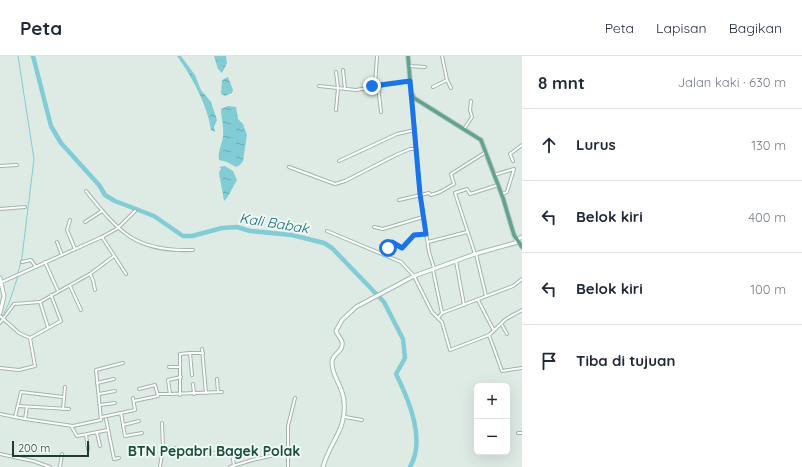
<!DOCTYPE html>
<html lang="id">
<meta charset="utf-8">
<style>
:root{--surface:#fff;--page:#f2f2f3;--text:#1f2937;--muted:#747a83;--line:#e0e1e3}
body{margin:0;font-family:Quicksand,sans-serif;background:var(--page);color:var(--text)}
.controls{position:absolute;right:12px;bottom:12px;display:grid;overflow:hidden;border-radius:6px;box-shadow:0 4px 16px #0002}
.controls button{width:36px;height:36px;display:grid;place-items:center;padding:0;border:0;border-bottom:1px solid var(--line);background:var(--surface);color:var(--text);font:20px sans-serif}
.scale{position:absolute;left:12px;bottom:10px;width:77px;box-sizing:border-box;padding-left:4px;border:2px solid #1f3c32;border-top:0;font-size:11px;line-height:14px;white-space:nowrap;color:#1f3c32;-webkit-text-stroke:3px #eff8f3;paint-order:stroke}
.stop{position:absolute;width:12px;height:12px;margin:-9px;border:3px solid #1a73e8;border-radius:50%;background:#fff}
.stop.end{background:#1a73e8;border-color:#fff;box-shadow:0 1px 4px #0008}
.list{margin:0;padding:0;list-style:none}
h2{display:flex;justify-content:space-between;align-items:center;height:52px;margin:0;padding:0 16px;font-size:17px}
h2 small{font-size:13px;font-weight:400;color:var(--muted)}
.list li{display:grid;grid-template-columns:26px 1fr auto;gap:12px;align-items:center;box-sizing:border-box;height:72px;padding:0 16px;border-top:1px solid var(--line)}
.list b{display:block;font-size:15px;white-space:nowrap}
.list em{font-size:13px;font-style:normal;color:var(--muted)}
.icon{flex:none;width:22px;height:22px;fill:none;stroke:currentColor;stroke-width:2;stroke-linecap:round;stroke-linejoin:round}
.map{position:relative;flex:none;width:522px;height:411px;overflow:hidden}
header{display:flex;align-items:center;gap:24px;box-sizing:border-box;height:56px;padding:0 20px;background:var(--surface);border-bottom:1px solid var(--line)}
header strong{font-size:19px}
nav{display:flex;gap:22px;margin-inline-start:auto;font-size:14px}
main{display:flex}
aside{flex:1;background:var(--surface)}
.map>svg:first-child{display:block}
.water{fill:url(#water-ripples)}
.lines{fill:none;stroke-linecap:round;stroke-linejoin:round}
.stream{stroke:#82ccd5;stroke-width:1}
.river{stroke:#82ccd5;stroke-width:4.5}
.street-casing{stroke:#a1b3ac;stroke-width:4}
.secondary-casing{stroke:#9fbbaf;stroke-width:5}
.primary-casing{stroke:#c0c8c6;stroke-width:5.5}
.street{stroke:#fff;stroke-width:2}
.secondary{stroke:#fff;stroke-width:3}
.primary{stroke:#60a48f;stroke-width:3.5}
.route{stroke:#1a73e8;stroke-width:5}
.labels{text-anchor:middle;stroke-width:4;stroke-linejoin:round;paint-order:stroke}
.water-label{font-size:14px;font-style:italic;fill:#156f7b;stroke:#eff8f3}
.neighbourhood-label{font-size:14px;font-weight:bold;fill:#1a4f3f;stroke:#eff8f3}
</style>
<header>
<strong>Peta</strong>
<nav><a>Peta</a><a>Lapisan</a><a>Bagikan</a></nav>
</header>
<main>
<div class="map">
<svg width="522" height="411" viewBox="0 0 522 411">
<defs>
<pattern id="water-ripples" width="26" height="14" patternUnits="userSpaceOnUse"><rect width="26" height="14" fill="#82ccd5"/><path d="M2 4q2-2 4 0t4 0M15 11q2-2 4 0t4 0" fill="none" stroke="#6aa7ad"/></pattern>
</defs>
<rect width="100%" height="100%" fill="#deebe5"/>
<!-- water -->
<g class="water">
<path d="M177 0H181L195 19 201 34 211 46 217 64 214 71 215 76 211 74C208 50 191 19 177 0Z"/>
<path d="M214 0H226L227 7 222 17 218 13Z"/>
<path d="M228 21 233 34 232 37 225 40 221 38 222 24Z"/>
<path d="M228 50 236 51 238 63 243 68 247 79 243 105 240 109 236 111 227 106 219 104C217 95 223 88 223 79 224 70 221 62 221 53Z"/>
<path d="M225 110 233 115 237 124C233 130 229 141 224 145L219 117 221 112 219 111Z"/>
</g>
<g class="lines">
<!-- stream -->
<g class="stream">
<path d="M18 0 34 103 22 201 18 217"/>
<path d="M0 265 9 247 18 220"/>
</g>
<!-- river -->
<path class="river" d="M33 0 51 70 61 87 99 129 105 139 115 145 154 160 183 180H192L222 172 237 171 250 175 292 179 324 187 332 192 384 246 403 283 405 302 396 318C409 344 426 384 410 411"/>
<!-- street casing -->
<g class="street-casing">
<g id="street">
<path d="M409 10 425 11"/>
<path d="M343 14 345 33"/>
<path d="M447 24 451 32"/>
<path d="M319 30 338 32 336 16"/>
<path d="M375 30 377 0"/>
<path d="M378 30 381 56"/>
<path d="M433 31 447 24 442 0"/>
<path d="M412 40 420 138 429 196 434 212"/>
<path d="M336 54 338 32 356 34 410 25"/>
<path d="M464 73 472 61 470 54 471 45"/>
<path d="M339 105 397 78 415 74"/>
<path d="M513 105 510 98 522 89"/>
<path d="M0 110 17 109"/>
<path d="M289 111 335 128 345 125 396 99 410 93H416"/>
<path d="M494 119 514 113 507 136 502 138"/>
<path d="M86 135C120 177 135 196 193 194"/>
<path d="M399 144 429 137 431 139 440 136 454 128 451 118 486 96"/>
<path d="M0 153 25 151"/>
<path d="M70 164 67 174 75 193"/>
<path d="M85 166 102 155"/>
<path d="M374 171 383 173 423 161"/>
<path d="M327 175 401 206 414 220 432 256 442 266 450 294 489 279"/>
<path d="M102 181 126 218"/>
<path d="M57 186 62 199"/>
<path d="M428 186 467 176"/>
<path d="M388 192 392 186 402 192 414 179 426 178"/>
<path d="M475 198 455 137 467 133 470 138 498 129"/>
<path d="M476 198 486 240"/>
<path d="M456 205 464 249"/>
<path d="M22 206 31 204 36 211"/>
<path d="M45 206 58 235"/>
<path d="M433 214 442 257"/>
<path d="M90 218 93 224 95 234"/>
<path d="M2 226 102 181 118 172 135 155"/>
<path d="M70 230 81 254"/>
<path d="M478 244 494 275"/>
<path d="M40 246 48 271"/>
<path d="M522 254 506 263 489 279 502 315 522 312"/>
<path d="M0 260 19 277 30 282 61 265 51 239"/>
<path d="M438 262 442 257 513 230 522 223"/>
<path d="M0 267 14 248 40 246 90 218 114 200"/>
<path d="M502 269 507 278"/>
<path d="M202 293 206 337"/>
<path d="M190 297H203"/>
<path d="M169 311H180V339"/>
<path d="M180 311V298L190 297 192 319"/>
<path d="M0 312 19 314 35 310 30 282"/>
<path d="M217 323 218 336"/>
<path d="M97 327 114 323"/>
<path d="M193 328 194 338"/>
<path d="M99 338 115 335"/>
<path d="M158 338H170L168 324 181 321"/>
<path d="M170 338 222 336"/>
<path d="M134 345 158 340 155 329 139 333"/>
<path d="M100 349 115 347"/>
<path d="M18 350 69 353"/>
<path d="M63 353 65 331"/>
<path d="M121 357 125 380 142 377"/>
<path d="M0 358 25 363 73 370 101 364 96 314 123 307"/>
<path d="M15 361 21 336 63 341"/>
<path d="M102 361 135 354 133 342"/>
<path d="M345 361 362 364"/>
<path d="M25 363 27 351"/>
<path d="M106 363 114 403 119 402"/>
<path d="M123 369 139 365"/>
<path d="M71 370 77 380 108 374"/>
<path d="M97 377 100 390"/>
<path d="M518 377H522"/>
<path d="M86 379 88 393"/>
<path d="M163 392H179"/>
<path d="M288 397V370L295 342"/>
<path d="M0 398 33 405 50 411"/>
<path d="M191 399 232 396 234 410"/>
<path d="M60 411 62 398"/>
<path d="M160 411 163 392 162 367"/>
<path d="M230 411 252 404 285 397H288V411"/>
</g>
</g>
<!-- secondary casing -->
<g class="secondary-casing">
<g id="secondary">
<path d="M516 184 522 181"/>
<path d="M0 222 4 240 0 257"/>
<path d="M323 411C330 385 347 374 344 345 343 330 332 321 332 307 331 298 344 296 342 286 341 282 337 279 336 275L342 264 356 251 414 220 475 198 518 186"/>
</g>
</g>
<!-- primary casing -->
<g class="primary-casing">
<path id="primary" d="M408 0 411 36 414 42 481 84 503 142 514 179 522 191"/>
</g>
<!-- street -->
<use href="#street" class="street"/>
<!-- secondary -->
<use href="#secondary" class="secondary"/>
<!-- primary -->
<use href="#primary" class="primary"/>
</g>
<g class="lines">
<!-- route -->
<path class="route" d="M372 30 410 25 420 138 426 178 414 179 402 192 392 186 388 192"/>
</g>
<g class="labels">
<!-- water labels -->
<g class="water-label">
<text transform="translate(274 167) rotate(9)" y="5">Kali Babak</text>
</g>
<!-- neighbourhood labels -->
<g class="neighbourhood-label">
<text x="214" y="400">BTN Pepabri Bagek Polak</text>
</g>
</g>
</svg>
<div class="controls">
<button>+</button>
<button>−</button>
</div>
<div class="scale">200 m</div>
<div class="stop" style="left:388px;top:192px"></div>
<div class="stop end" style="left:372px;top:30px"></div>
</div>
<aside>
<h2>8 mnt<small>Jalan kaki · 630 m</small></h2>
<ul class="list">
<li><svg class="icon" aria-label="ahead" viewBox="0 0 24 24"><path d="M12 20V5M6 11l6-6 6 6"/></svg><div><b>Lurus</b></div><em>130 m</em></li>
<li><svg class="icon" aria-label="left" viewBox="0 0 24 24"><path d="M17 20v-9H6M10 6l-5 5 5 5"/></svg><div><b>Belok kiri</b></div><em>400 m</em></li>
<li><svg class="icon" aria-label="left" viewBox="0 0 24 24"><path d="M17 20v-9H6M10 6l-5 5 5 5"/></svg><div><b>Belok kiri</b></div><em>100 m</em></li>
<li><svg class="icon" aria-label="arrive" viewBox="0 0 24 24"><path d="M6 21V4h12l-3 4 3 4H6"/></svg><div><b>Tiba di tujuan</b></div></li>
</ul>
</aside>
</main>
